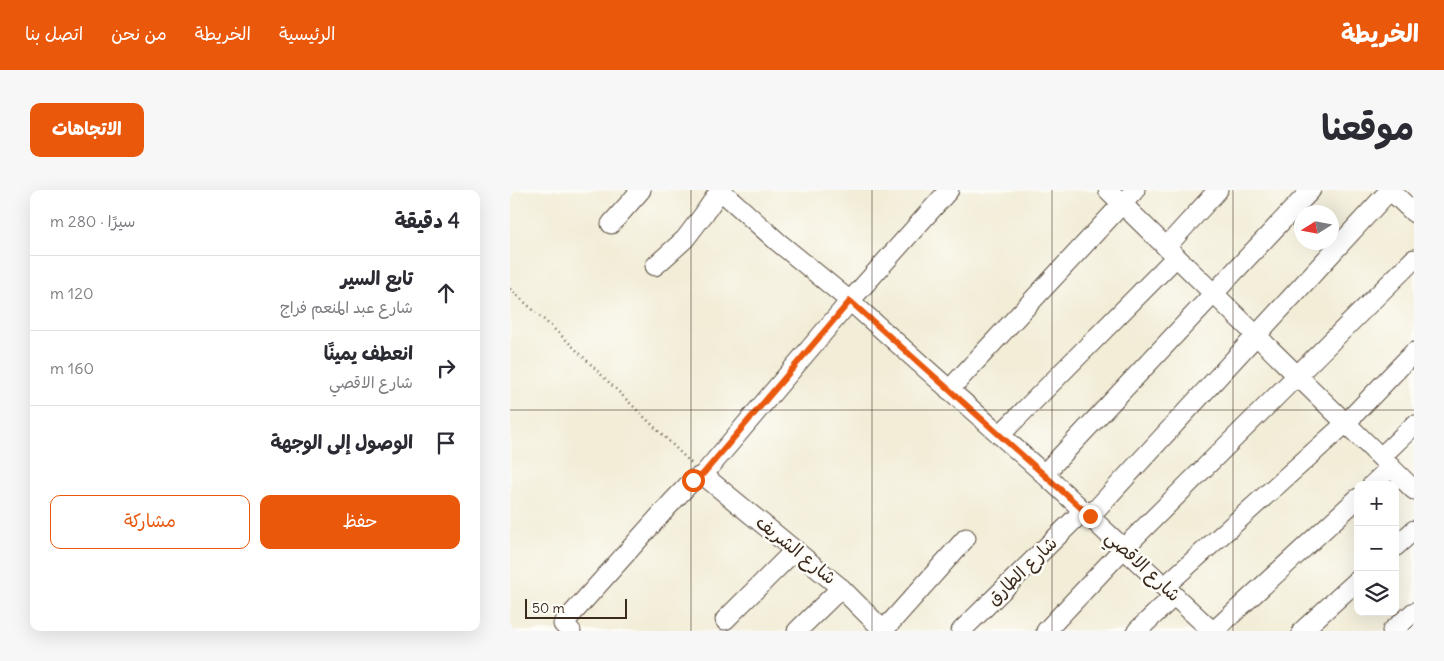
<!DOCTYPE html>
<html lang="ar">
<meta charset="utf-8">
<style>
:root{--surface:#fff;--page:#f7f7f7;--text:#2b2b33;--muted:#7c7c81;--line:#e1e1e2;--accent:#ea580c}
body{margin:0;font-family:Delius,"Playpen Sans Arabic",sans-serif;background:var(--page);color:var(--text);direction:rtl}
.controls{position:absolute;right:15px;bottom:15px;display:grid;overflow:hidden;border-radius:10px;box-shadow:0 5px 20px #0002}
.controls button{width:45px;height:45px;display:grid;place-items:center;padding:0;border:0;border-bottom:1px solid var(--line);background:var(--surface);color:var(--text);font:25px sans-serif}
.compass{position:absolute;left:784px;top:15px;width:45px;height:45px;border-radius:50%;background:var(--surface);box-shadow:0 5px 20px #0002;rotate:259deg}
.scale{position:absolute;left:15px;bottom:12px;width:102px;box-sizing:border-box;padding-left:5px;border:2px solid #3b2a1e;border-top:0;font-size:14px;line-height:18px;white-space:nowrap;color:#3b2a1e;-webkit-text-stroke:4px #fdfcf7;paint-order:stroke}
.stop{position:absolute;width:15px;height:15px;margin:-11px;border:4px solid #ea580c;border-radius:50%;background:#fff}
.stop.end{background:#ea580c;border-color:#fff;box-shadow:0 1px 5px #0008}
.list{margin:0;padding:0;list-style:none}
h2{display:flex;justify-content:space-between;align-items:center;height:65px;margin:0;padding:0 20px;font-size:21px}
h2 small{font-size:16px;font-weight:400;color:var(--muted)}
.list li{display:grid;grid-template-columns:32px 1fr auto;gap:15px;align-items:center;box-sizing:border-box;height:75px;padding:0 20px;border-top:1px solid var(--line)}
.list b{display:block;font-size:19px;white-space:nowrap}
.list p{margin:0;font-size:16px;white-space:nowrap;color:var(--muted)}
.list em{font-size:16px;font-style:normal;color:var(--muted)}
.actions{display:flex;gap:10px;padding:15px 20px}
.actions a{flex:1;padding:11px 0;border:1px solid var(--accent);border-radius:10px;text-align:center;font-size:18px;color:var(--accent)}
.actions .main{background:var(--accent);color:#fff}
.icon{flex:none;width:28px;height:28px;fill:none;stroke:currentColor;stroke-width:2;stroke-linecap:round;stroke-linejoin:round}
.map{position:relative;flex:none;width:904px;height:441px;overflow:hidden;direction:ltr;border-radius:10px}
header{display:flex;align-items:center;gap:30px;box-sizing:border-box;height:70px;padding:0 25px;background:var(--accent);color:#fff}
header strong{font-size:24px}
nav{display:flex;gap:28px;margin-inline-start:auto;font-size:18px}
.intro{display:flex;align-items:center;justify-content:space-between;box-sizing:border-box;height:120px;padding:0 30px}
h1{margin:0;font-size:35px}
.button{padding:12px 22px;border-radius:10px;background:var(--accent);color:#fff;font-size:18px;font-weight:700}
main{display:flex;gap:30px;padding:0 30px}
aside{flex:1;background:var(--surface);border-radius:10px;box-shadow:0 5px 20px #0002}
.map>svg:first-child{display:block}
.lines{fill:none;stroke-linecap:round;stroke-linejoin:round}
.minor-casing{stroke:#56473a;stroke-width:21}
.path{stroke:#56473a;stroke-width:2.5;stroke-dasharray:1 4;stroke-linecap:butt}
.minor{stroke:#fff;stroke-width:19}
.route{stroke:#ea580c;stroke-width:6}
.grid{fill:none;stroke:#3b2a1e;stroke-width:1;stroke-opacity:0.55}
.labels{text-anchor:middle;stroke-width:5;stroke-linejoin:round;paint-order:stroke}
.street-label{font-size:18px;fill:#3b2a1e;stroke:#fdfcf7}
</style>
<header>
<strong>الخريطة</strong>
<nav><a>الرئيسية</a><a>الخريطة</a><a>من نحن</a><a>اتصل بنا</a></nav>
</header>
<div class="intro"><h1>موقعنا</h1><a class="button">الاتجاهات</a></div>
<main>
<div class="map">
<svg width="904" height="441" viewBox="0 0 904 441">
<rect width="100%" height="100%" fill="#fdfcf7"/>
<filter id="ink" filterUnits="userSpaceOnUse"><feTurbulence type="fractalNoise" baseFrequency=".02" numOctaves="2"/><feDisplacementMap in="SourceGraphic" scale="10" xChannelSelector="R" yChannelSelector="G"/><feConvolveMatrix kernelMatrix="1 2 1 2 8 2 1 2 1" color-interpolation-filters="sRGB"/></filter>
<filter id="wash" filterUnits="userSpaceOnUse"><feTurbulence type="fractalNoise" baseFrequency=".0096" numOctaves="4" result="noise"/><feDisplacementMap in="SourceGraphic" scale="20" xChannelSelector="R" yChannelSelector="G"/><feGaussianBlur stdDeviation="1.12" result="paint"/><feColorMatrix in="noise" values="0 0 0 0 0 0 0 0 0 0 0 0 0 0 0 0 0 1.4 0 .05"/><feComposite in="paint" operator="in"/></filter>
<g filter="url(#wash)">
<rect width="100%" height="100%" fill="#f2edd7"/>
</g>
<g filter="url(#ink)">
<g class="lines">
<!-- minor casing -->
<g class="minor-casing">
<g id="minor">
<path d="M210 0 268 52 340 111 534 284 702 441"/>
<path d="M598 0 904 300"/>
<path d="M880 0 904 23"/>
<path d="M101 34 131 0"/>
<path d="M656 57 708 0"/>
<path d="M145 76 175 49 194 24 210 0"/>
<path d="M439 200 625 0"/>
<path d="M490 245 666 67"/>
<path d="M871 267 904 235"/>
<path d="M534 284 801 0"/>
<path d="M193 285 331 398 374 441"/>
<path d="M862 295 881 277"/>
<path d="M580 326 880 0"/>
<path d="M885 357 904 340"/>
<path d="M654 397 836 233 904 162"/>
<path d="M215 430 285 360"/>
<path d="M61 441 53 434 162 312 183 290 193 285 340 111 439 0"/>
<path d="M287 441 331 398"/>
<path d="M373 441 456 348"/>
<path d="M451 441 574 320"/>
<path d="M536 441 613 359 904 69"/>
<path d="M627 441 664 406"/>
<path d="M704 441 848 308"/>
<path d="M792 441 848 390"/>
<path d="M882 441 904 422"/>
</g>
</g>
<!-- path -->
<path class="path" d="M0 99 54 148 181 273"/>
<!-- minor -->
<use href="#minor" class="minor"/>
</g>
</g>
<g class="lines" filter="url(#ink)">
<!-- route -->
<path class="route" d="M183 290 193 284 340 111 580 326"/>
</g>
<!-- grid -->
<path class="grid" d="M181 0V441M362 0V441M542 0V441M723 0V441M0 220H904"/>
<g class="labels">
<!-- street labels -->
<g class="street-label">
<text transform="translate(286 360) rotate(39)" y="6">شارع الشريف</text>
<text transform="translate(633 376) rotate(43)" y="6">شارع الاقصي</text>
<text transform="translate(512 381) rotate(-44)" y="6">شارع الطارق</text>
</g>
</g>
</svg>
<div class="controls">
<button>+</button>
<button>−</button>
<button><svg class="icon" aria-label="layers" viewBox="0 0 24 24"><path d="M12 4l9 5-9 5-9-5zM3 14l9 5 9-5"/></svg></button>
</div>
<svg class="compass" viewBox="-18 -18 36 36"><path d="M0-13l5 13h-10z" fill="#e53935"/><path d="M0 13l5-13h-10z" fill="#7c7c81"/></svg>
<div class="scale">50 m</div>
<div class="stop" style="left:183px;top:290px"></div>
<div class="stop end" style="left:580px;top:326px"></div>
</div>
<aside>
<h2>4 دقيقة<small>سيرًا · 280 m</small></h2>
<ul class="list">
<li><svg class="icon" aria-label="ahead" viewBox="0 0 24 24"><path d="M12 20V5M6 11l6-6 6 6"/></svg><div><b>تابع السير</b><p>شارع عبد المنعم فراج</p></div><em>120 m</em></li>
<li><svg class="icon" aria-label="right" viewBox="0 0 24 24"><path d="M7 20v-9h11M14 6l5 5-5 5"/></svg><div><b>انعطف يمينًا</b><p>شارع الاقصي</p></div><em>160 m</em></li>
<li><svg class="icon" aria-label="arrive" viewBox="0 0 24 24"><path d="M6 21V4h12l-3 4 3 4H6"/></svg><div><b>الوصول إلى الوجهة</b></div></li>
</ul>
<div class="actions"><a class="main">حفظ</a><a>مشاركة</a></div>
</aside>
</main>
